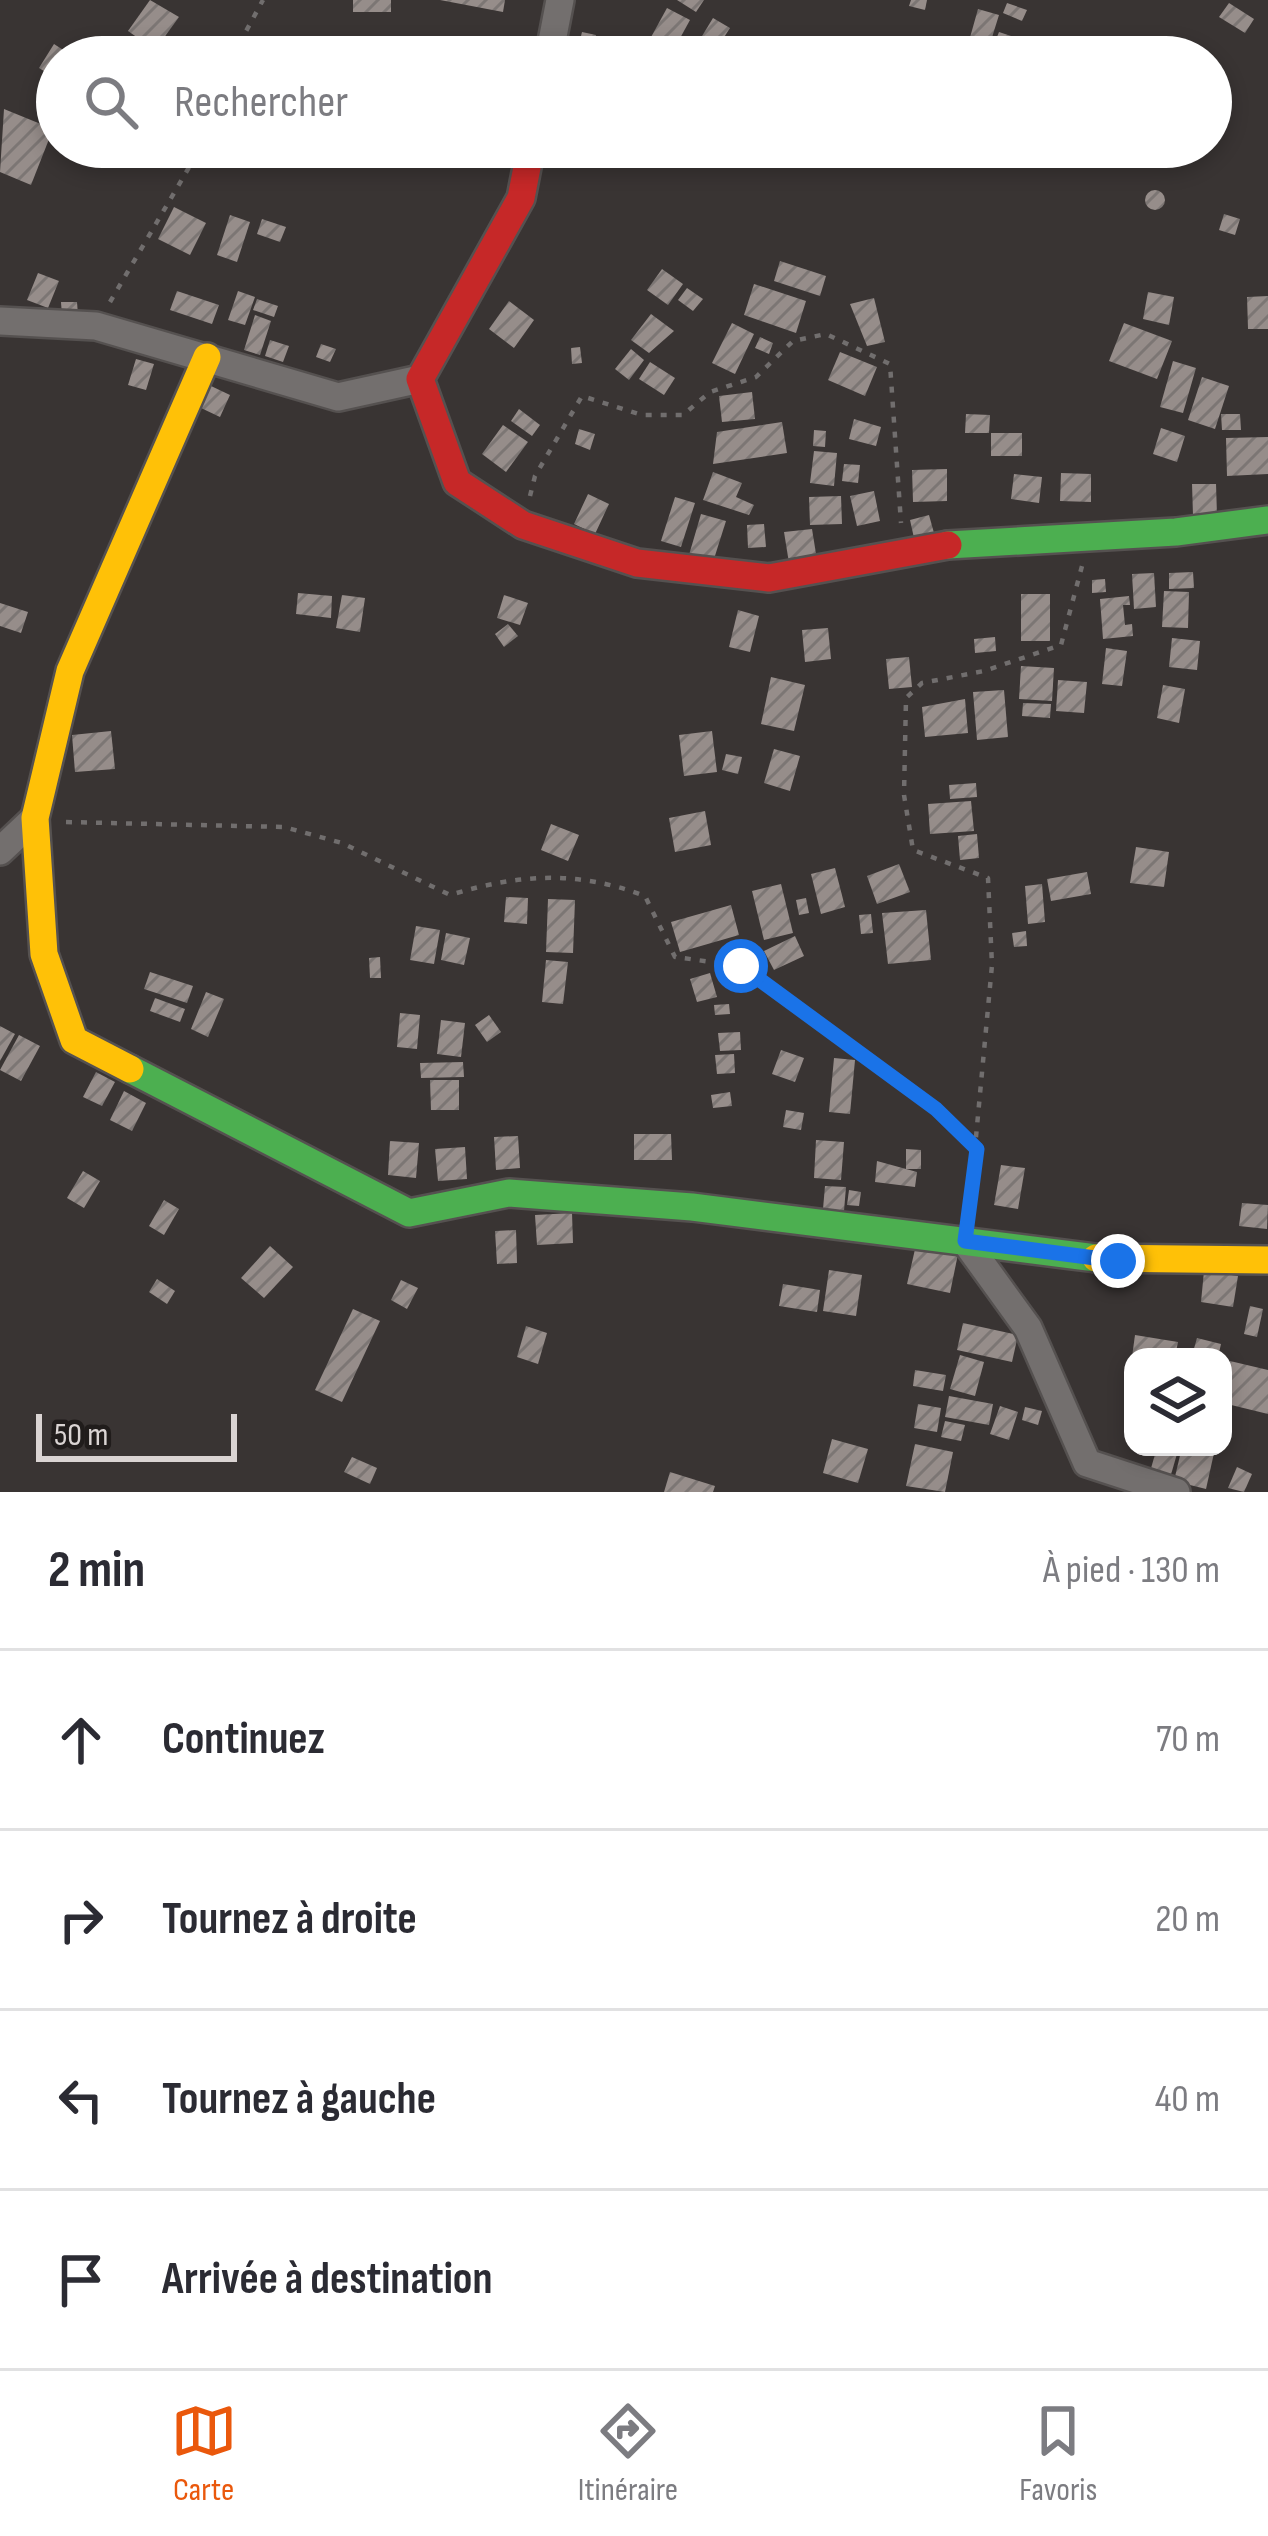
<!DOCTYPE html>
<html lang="fr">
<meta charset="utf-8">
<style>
:root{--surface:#fff;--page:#f7f7f7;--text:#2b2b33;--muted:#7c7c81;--line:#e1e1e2;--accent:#ea580c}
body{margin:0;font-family:"Sofia Sans Condensed",sans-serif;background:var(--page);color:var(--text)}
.controls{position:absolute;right:36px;bottom:36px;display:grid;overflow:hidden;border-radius:24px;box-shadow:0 6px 18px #0003}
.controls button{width:108px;height:108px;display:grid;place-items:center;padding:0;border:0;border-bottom:3px solid var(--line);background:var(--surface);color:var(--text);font:60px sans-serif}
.scale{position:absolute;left:36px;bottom:30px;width:201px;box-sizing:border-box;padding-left:12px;border:6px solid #dad4d3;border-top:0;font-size:33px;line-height:42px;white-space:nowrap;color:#dad4d3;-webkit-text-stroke:9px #201c1b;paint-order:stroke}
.stop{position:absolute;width:36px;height:36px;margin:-27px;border:9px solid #1a73e8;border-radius:50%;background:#fff}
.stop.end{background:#1a73e8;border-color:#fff;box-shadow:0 3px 12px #0008}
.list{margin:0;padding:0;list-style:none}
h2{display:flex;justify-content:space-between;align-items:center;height:156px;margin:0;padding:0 48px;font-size:51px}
h2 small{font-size:39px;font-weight:400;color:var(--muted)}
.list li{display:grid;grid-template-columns:78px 1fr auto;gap:36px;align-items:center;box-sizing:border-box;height:180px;padding:0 48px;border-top:3px solid var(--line)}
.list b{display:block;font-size:45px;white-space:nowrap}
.list em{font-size:39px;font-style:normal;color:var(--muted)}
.icon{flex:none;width:66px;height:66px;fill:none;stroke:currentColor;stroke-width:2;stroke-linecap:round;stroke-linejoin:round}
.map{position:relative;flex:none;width:1268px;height:1492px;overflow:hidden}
.search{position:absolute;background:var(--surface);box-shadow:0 6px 18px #0003;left:36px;right:36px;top:36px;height:132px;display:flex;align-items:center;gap:30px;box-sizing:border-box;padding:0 42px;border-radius:66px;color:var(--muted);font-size:45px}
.sheet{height:876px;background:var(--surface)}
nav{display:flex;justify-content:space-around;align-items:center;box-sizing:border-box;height:168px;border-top:3px solid var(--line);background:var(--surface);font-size:33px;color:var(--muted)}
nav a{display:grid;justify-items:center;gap:6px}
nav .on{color:var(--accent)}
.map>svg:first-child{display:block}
.building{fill:url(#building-hatch)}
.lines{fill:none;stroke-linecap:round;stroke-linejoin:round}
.street-casing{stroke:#555150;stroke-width:32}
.fast-casing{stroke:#555150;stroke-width:32}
.slow-casing{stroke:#555150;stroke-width:32}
.jam-casing{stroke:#555150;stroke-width:32}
.path{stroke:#716e6e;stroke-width:4.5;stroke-dasharray:6 9;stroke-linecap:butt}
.street{stroke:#736f6e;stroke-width:27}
.fast{stroke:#4caf50;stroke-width:27}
.slow{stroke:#ffc107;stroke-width:27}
.jam{stroke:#c62828;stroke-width:27}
.route{stroke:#1a73e8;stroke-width:15}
</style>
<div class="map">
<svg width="1268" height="1492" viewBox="0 0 1268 1492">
<defs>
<pattern id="building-hatch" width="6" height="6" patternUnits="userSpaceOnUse" patternTransform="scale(3)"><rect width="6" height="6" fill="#968d8a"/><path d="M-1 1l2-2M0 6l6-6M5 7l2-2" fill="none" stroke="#7c7674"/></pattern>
</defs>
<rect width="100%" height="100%" fill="#393433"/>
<!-- building -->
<g class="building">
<path d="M150 0 179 17 155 50 128 31Z"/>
<rect x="353" y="0" width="38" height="12"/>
<path d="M440 0H505L503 12Z"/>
<path d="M677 0H704L696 12Z"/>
<path d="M911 0H927L925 10 909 6Z"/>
<path d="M1007 3 1027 10 1022 21 1003 13Z"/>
<path d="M1229 3 1254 19 1245 33 1219 17Z"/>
<path d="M667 8 690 20 673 51 650 39Z"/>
<path d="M978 9 999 15 989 47 969 41Z"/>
<path d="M713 18 730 28 712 56 696 46Z"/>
<path d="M582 32 596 35 592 57H576Z"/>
<path d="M999 32 1017 38 1011 54 993 47Z"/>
<path d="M91 39 105 49 99 57 84 50Z"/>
<path d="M54 44 74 57H57V79L39 68Z"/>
<path d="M4 109 53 129 31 185 0 172Z"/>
<circle cx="1155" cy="200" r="10"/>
<path d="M174 207 206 223 190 255 158 239Z"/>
<path d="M1224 214 1240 219 1235 235 1219 230Z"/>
<path d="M230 215 250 222 237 262 217 255Z"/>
<path d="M262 219 286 227 280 242 257 234Z"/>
<path d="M780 261 826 276 820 296 774 281Z"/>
<path d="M662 269 683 284 668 305 647 290Z"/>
<path d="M38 273 59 281 48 308 27 300Z"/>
<path d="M754 284 806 301 796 333 744 315Z"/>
<path d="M687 288 703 299 693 311 678 300Z"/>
<path d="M177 291 219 305 212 324 170 310Z"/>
<path d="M238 291 255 297 245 325 228 320Z"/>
<path d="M1148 292 1174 297 1169 325 1143 319Z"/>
<path d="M1268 296V329H1248L1247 297Z"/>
<path d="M874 298 885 342 867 346 850 304Z"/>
<path d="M257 299 278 306 274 317 253 310Z"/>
<path d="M509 301 534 320 514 348 489 329Z"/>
<path d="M61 302H77L78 315 62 316Z"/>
<path d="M651 314 674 331 649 353 631 340Z"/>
<path d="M255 315 271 321 260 355 244 350Z"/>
<path d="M732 323 754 334 735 374 712 363Z"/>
<path d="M1124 323 1172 341 1157 379 1109 361Z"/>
<path d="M760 337 773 343 769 354 755 348Z"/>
<path d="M270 340 289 346 283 362 265 356Z"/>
<path d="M321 344 336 349 330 362 316 357Z"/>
<path d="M580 347 582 363 572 364 571 348Z"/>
<path d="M631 349 644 360 629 380 615 369Z"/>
<path d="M840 352 877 367 865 396 828 380Z"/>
<path d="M136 359 154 364 146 390 128 385Z"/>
<path d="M1173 361 1196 368 1183 413 1160 407Z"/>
<path d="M650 362 675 378 664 395 639 379Z"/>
<path d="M1202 377 1229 386 1215 429 1188 420Z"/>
<path d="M211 386 230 395 220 417 201 408Z"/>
<path d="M752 392 755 419 722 422 719 396Z"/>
<path d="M519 409 540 425 532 436 511 421Z"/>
<path d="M966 414 990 415 989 433H965Z"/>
<path d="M1221 414H1240L1241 430H1222Z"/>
<path d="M854 419 881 427 876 446 849 439Z"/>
<path d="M782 422 787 453 713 464 717 432Z"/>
<path d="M503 425 528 442 506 472 482 454Z"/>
<path d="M1161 428 1185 436 1177 462 1153 454Z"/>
<path d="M579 429 595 434 590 450 575 444Z"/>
<path d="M814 430 826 431 825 447 813 446Z"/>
<rect x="991" y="433" width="31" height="23"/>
<path d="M1268 437V474L1227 476 1226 438Z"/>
<path d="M814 451 837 453 834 486 810 483Z"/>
<path d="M844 464 860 465 858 483 842 481Z"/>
<path d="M947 469V501L913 502 912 470Z"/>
<path d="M713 472 742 483 736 497 754 505 749 515 703 500Z"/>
<path d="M1061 473 1091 474V502L1060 501Z"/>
<path d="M1014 474 1042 477 1039 503 1011 499Z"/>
<path d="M1192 484H1216L1217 515H1193Z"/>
<path d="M874 491 880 521 857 526 850 496Z"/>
<path d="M588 494 609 504 595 534 574 524Z"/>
<path d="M841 496 842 524 810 525 809 497Z"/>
<path d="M675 497 695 503 681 547 661 541Z"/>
<path d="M701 514 726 521 713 562 689 555Z"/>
<path d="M929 515 934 533 914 538 910 520Z"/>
<path d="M764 524 766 547 748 548 747 525Z"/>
<path d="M812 529 817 560 789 563 784 532Z"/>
<path d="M1193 572 1194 588 1169 589V573Z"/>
<path d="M1154 573 1156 607 1134 609 1132 574Z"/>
<path d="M1105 579 1106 592 1092 593V580Z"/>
<path d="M1164 591 1189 592 1188 628 1162 627Z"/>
<path d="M298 593 332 596 331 618 296 614Z"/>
<rect x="1021" y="594" width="29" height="47"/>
<path d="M342 595 365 598 360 632 336 628Z"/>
<path d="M504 595 528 603 520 625 497 618Z"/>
<path d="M1129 596 1130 605H1123L1125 625 1132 624 1133 636 1103 639 1100 599Z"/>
<path d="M0 603 28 612 21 633 0 626Z"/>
<path d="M738 610 759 616 750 652 729 647Z"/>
<path d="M508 624 518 636 504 647 495 634Z"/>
<path d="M828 628 831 659 805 662 802 630Z"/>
<path d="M995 637 996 651 975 653 974 639Z"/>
<path d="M1172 638 1200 641 1197 670 1169 667Z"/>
<path d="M1106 648 1127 651 1122 686 1102 684Z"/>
<path d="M909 657 912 687 889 689 886 659Z"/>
<path d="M1021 666 1054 668 1052 701 1019 699Z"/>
<path d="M771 677 805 685 794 731 761 724Z"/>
<path d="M1058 680 1087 682 1084 713 1056 711Z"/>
<path d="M1163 685 1185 689 1179 723 1157 718Z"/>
<path d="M1004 690 1008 737 977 740 973 692Z"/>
<path d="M965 699 968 733 925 737 922 707Z"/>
<path d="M1023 703 1051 704 1050 718 1022 716Z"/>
<path d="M111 731 115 769 75 772 72 735Z"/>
<path d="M712 731 717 772 684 776 679 735Z"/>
<path d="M774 749 800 756 790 791 764 783Z"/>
<path d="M726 754 742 757 738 774 722 770Z"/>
<path d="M976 783 977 797 950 799 949 785Z"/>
<path d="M971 801 974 831 930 834 928 804Z"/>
<path d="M705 811 711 845 675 852 669 818Z"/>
<path d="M551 824 579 835 568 861 541 850Z"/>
<path d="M977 834 979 858 960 860 958 836Z"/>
<path d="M1136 847 1169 852 1164 887 1130 883Z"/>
<path d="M899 864 910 892 877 904 867 876Z"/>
<path d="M835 868 845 907 821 914 811 874Z"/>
<path d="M1087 872 1091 894 1051 901 1047 879Z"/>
<path d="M781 884 793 933 764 940 752 891Z"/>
<path d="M1042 884 1045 922 1028 924 1025 886Z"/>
<path d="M506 897 528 898 527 924 504 922Z"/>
<path d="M806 898 809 913 799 915 796 900Z"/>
<path d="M548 899 575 900 573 953 546 952Z"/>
<path d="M731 905 739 935 680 952 671 922Z"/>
<path d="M926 910 931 960 888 964 882 913Z"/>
<path d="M871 914 873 933 861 934 859 915Z"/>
<path d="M416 926 440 930 434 964 410 960Z"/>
<path d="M1026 931 1027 946 1014 947 1012 933Z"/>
<path d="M446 933 470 938 464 965 441 960Z"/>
<path d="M795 936 804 956 774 970 764 951Z"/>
<path d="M380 957 381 978H370L369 958Z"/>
<path d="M546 960 568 962 563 1004 542 1002Z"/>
<path d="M150 972 193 986 187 1003 144 989Z"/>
<path d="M710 973 717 997 697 1002 690 979Z"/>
<path d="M206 992 224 999 208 1037 191 1029Z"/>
<path d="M155 998 185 1009 180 1022 150 1011Z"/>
<path d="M729 1004 730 1014 715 1015 714 1005Z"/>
<path d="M400 1013 420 1015 417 1049 397 1047Z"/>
<path d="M489 1015 501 1032 487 1042 475 1025Z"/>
<path d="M441 1020 465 1023 461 1057 437 1054Z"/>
<path d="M0 1026 15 1034 0 1061Z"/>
<path d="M740 1032 741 1050 720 1051 718 1033Z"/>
<path d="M19 1035 40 1046 21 1081 0 1070Z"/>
<path d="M781 1050 804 1058 795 1082 772 1074Z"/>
<path d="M734 1054 735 1073 717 1074 715 1055Z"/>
<path d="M834 1058 855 1060 850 1114 829 1112Z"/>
<path d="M463 1062 464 1077 421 1078 420 1063Z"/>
<path d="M96 1072 115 1082 102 1106 83 1097Z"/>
<path d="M430 1080H459V1110H431Z"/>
<path d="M124 1091 146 1103 132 1131 110 1120Z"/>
<path d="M730 1092 732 1106 713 1108 711 1095Z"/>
<path d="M786 1110 804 1113 801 1130 783 1127Z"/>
<path d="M634 1134H671L672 1160H634Z"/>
<path d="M518 1136 520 1168 496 1170 494 1137Z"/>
<path d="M816 1140 844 1142 841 1180 814 1178Z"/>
<path d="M390 1141 419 1143 416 1178 388 1175Z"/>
<path d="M465 1147 467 1179 438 1181 435 1149Z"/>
<path d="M906 1149 921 1150V1169H906Z"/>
<path d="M877 1161 917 1172 915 1187 875 1182Z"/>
<path d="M1001 1165 1025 1168 1018 1209 994 1205Z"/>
<path d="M83 1171 100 1181 84 1208 67 1198Z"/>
<path d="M825 1186 846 1187 844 1211 823 1209Z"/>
<path d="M849 1190 861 1192 859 1206 847 1205Z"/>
<path d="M164 1200 179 1209 164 1235 149 1226Z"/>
<path d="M1242 1203 1268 1205 1267 1229 1239 1226Z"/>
<path d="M572 1213 573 1243 537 1245 535 1215Z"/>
<path d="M516 1230 517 1263 497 1264 495 1231Z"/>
<path d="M916 1245 958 1254 950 1293 907 1284Z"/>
<path d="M270 1246 293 1267 264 1298 241 1278Z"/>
<path d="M829 1270 862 1275 856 1316 823 1311Z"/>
<path d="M1204 1271 1238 1276 1233 1307 1201 1302Z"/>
<path d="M157 1279 175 1291 167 1304 149 1292Z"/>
<path d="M401 1280 418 1288 407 1309 391 1300Z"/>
<path d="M783 1284 820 1290 817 1312 779 1306Z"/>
<path d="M1250 1306 1263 1309 1257 1337 1244 1334Z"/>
<path d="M353 1309 380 1321 342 1402 315 1390Z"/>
<path d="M963 1323 1018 1335 1012 1362 957 1350Z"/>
<path d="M526 1326 547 1333 538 1364 517 1357Z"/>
<path d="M1135 1335 1178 1342 1175 1357H1132Z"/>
<path d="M1197 1338 1221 1344 1218 1357 1193 1352Z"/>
<path d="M960 1355 984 1362 975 1396 950 1389Z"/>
<path d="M1230 1361 1268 1370V1414L1223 1403Z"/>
<path d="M915 1370 946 1375 943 1391 913 1386Z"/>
<path d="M949 1396 993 1404 989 1425 945 1417Z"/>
<path d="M918 1404 941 1408 937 1432 914 1428Z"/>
<path d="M1000 1406 1018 1412 1009 1440 990 1434Z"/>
<path d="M1025 1407 1042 1411 1038 1425 1022 1420Z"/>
<path d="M945 1421 965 1425 961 1441 941 1437Z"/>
<path d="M832 1439 868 1449 858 1483 823 1473Z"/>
<path d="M915 1444 953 1452 945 1492 906 1486Z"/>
<path d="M1157 1447H1179L1170 1478 1150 1472Z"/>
<path d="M1182 1447 1214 1453 1206 1489 1174 1481Z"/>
<path d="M352 1457 377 1468 370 1484 344 1472Z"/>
<path d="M1237 1467 1252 1474 1244 1492 1228 1488Z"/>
<path d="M670 1472 715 1486 713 1492H664Z"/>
</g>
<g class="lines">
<!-- street casing -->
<g class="street-casing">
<g id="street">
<path d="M549 57 560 0"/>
<path d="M0 321 96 326 338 397 420 379"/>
<path d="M0 851 35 818"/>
<path d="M965 1241 1028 1328 1087 1463 1176 1492"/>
</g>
</g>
<!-- fast casing -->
<g class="fast-casing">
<g id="fast">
<path d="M948 545 1176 532 1268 520"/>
<path d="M130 1069 409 1213 509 1193 692 1207 1096 1258"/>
</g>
</g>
<!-- slow casing -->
<g class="slow-casing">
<g id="slow">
<path d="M130 1069 74 1040 44 954 35 818 70 671 207 357"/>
<path d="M1096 1258 1268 1260"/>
</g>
</g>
<!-- jam casing -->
<g class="jam-casing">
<path id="jam" d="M531 147 521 198 420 379 457 482 523 525 637 563 769 578 948 545"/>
</g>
<!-- path -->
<g class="path">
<path d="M232 57 263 0"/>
<path d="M110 302 201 147"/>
<path d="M530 496 535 476 582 396 642 415H683L710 392 756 377 793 341 826 334 890 364 901 523"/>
<path d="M66 822 284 827 342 843 450 895C518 874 577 870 645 896L675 957 741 966 936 1109 977 1149"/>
<path d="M969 1212 992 965 988 878 913 850 904 795 906 698 922 683 984 671 1061 645 1082 566"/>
</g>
<!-- street -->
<use href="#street" class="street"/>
<!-- fast -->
<use href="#fast" class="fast"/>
<!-- slow -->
<use href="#slow" class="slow"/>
<!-- jam -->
<use href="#jam" class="jam"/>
</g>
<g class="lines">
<!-- route -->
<path class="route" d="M741 966 936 1109 977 1149 965 1241 1118 1261"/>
</g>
</svg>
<div class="controls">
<button><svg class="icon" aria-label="layers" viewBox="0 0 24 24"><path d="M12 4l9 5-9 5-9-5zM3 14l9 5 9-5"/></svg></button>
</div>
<div class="scale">50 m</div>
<div class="stop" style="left:741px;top:966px"></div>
<div class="stop end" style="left:1118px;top:1261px"></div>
<div class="search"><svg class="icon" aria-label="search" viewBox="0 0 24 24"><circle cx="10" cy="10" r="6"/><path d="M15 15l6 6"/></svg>Rechercher</div>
</div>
<section class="sheet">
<h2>2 min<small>À pied · 130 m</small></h2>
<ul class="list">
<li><svg class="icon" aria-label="ahead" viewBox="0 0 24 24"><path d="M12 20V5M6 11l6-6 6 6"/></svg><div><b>Continuez</b></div><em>70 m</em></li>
<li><svg class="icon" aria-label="right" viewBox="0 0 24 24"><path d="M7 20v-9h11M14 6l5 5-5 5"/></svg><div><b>Tournez à droite</b></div><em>20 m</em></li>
<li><svg class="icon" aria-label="left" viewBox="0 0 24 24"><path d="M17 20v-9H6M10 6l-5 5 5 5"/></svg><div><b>Tournez à gauche</b></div><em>40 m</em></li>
<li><svg class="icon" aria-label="arrive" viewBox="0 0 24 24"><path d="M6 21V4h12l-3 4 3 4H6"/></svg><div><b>Arrivée à destination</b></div></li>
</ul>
</section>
<nav>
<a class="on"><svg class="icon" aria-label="map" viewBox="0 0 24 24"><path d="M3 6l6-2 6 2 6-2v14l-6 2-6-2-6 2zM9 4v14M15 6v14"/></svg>Carte</a>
<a><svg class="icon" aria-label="directions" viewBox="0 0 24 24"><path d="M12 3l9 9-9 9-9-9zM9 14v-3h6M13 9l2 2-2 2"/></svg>Itinéraire</a>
<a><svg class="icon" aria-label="saved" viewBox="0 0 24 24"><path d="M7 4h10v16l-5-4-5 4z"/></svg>Favoris</a>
</nav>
